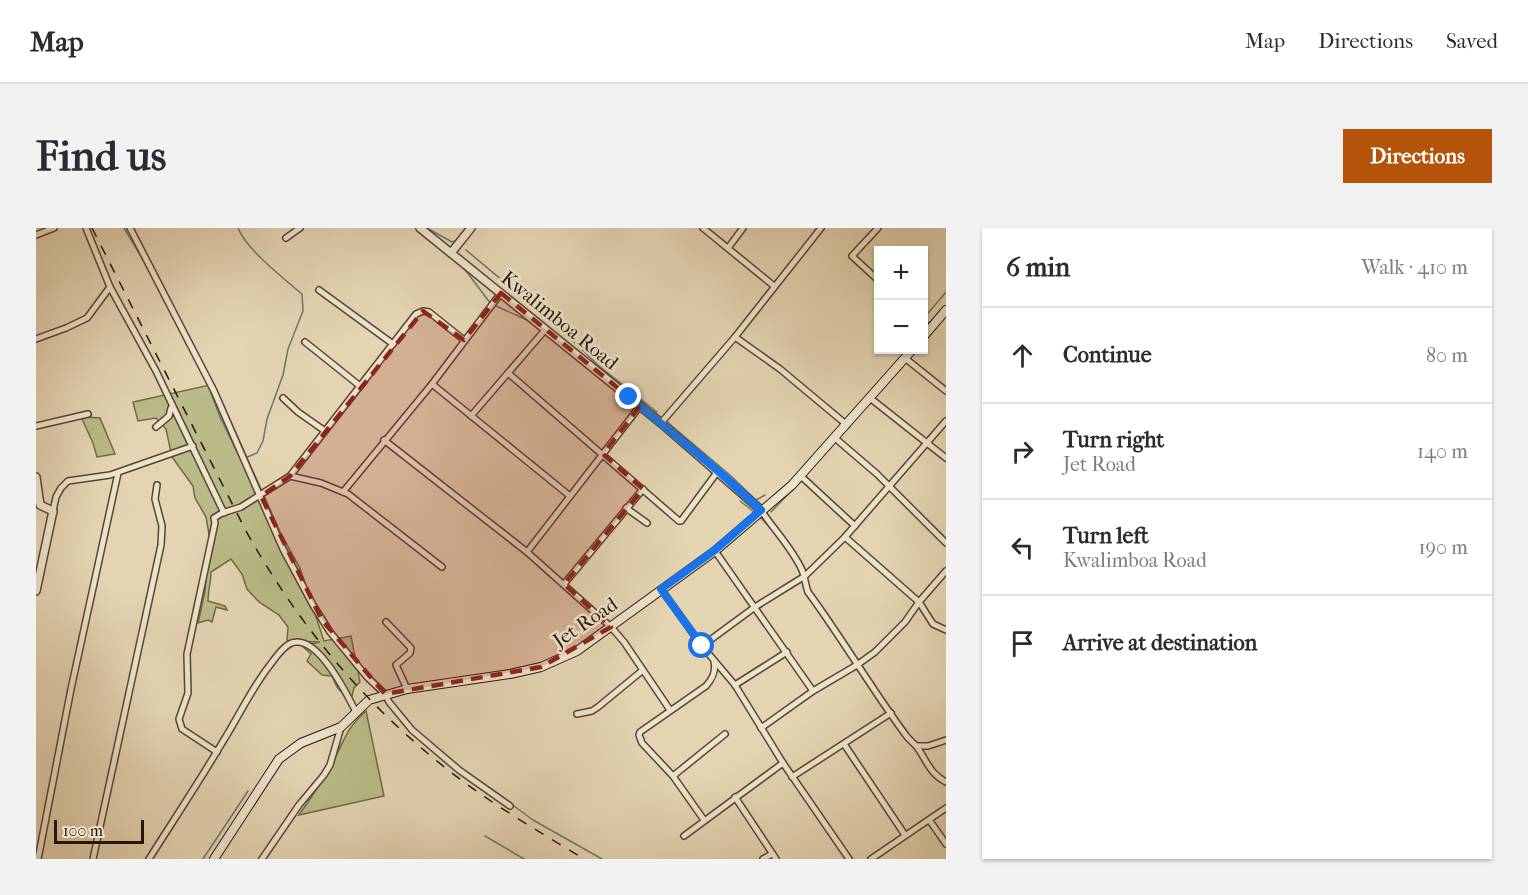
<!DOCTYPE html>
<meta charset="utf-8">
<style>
:root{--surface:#fff;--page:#f2f2f3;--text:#2b2b33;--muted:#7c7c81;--line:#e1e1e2;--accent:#b45309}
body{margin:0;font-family:"IM FELL French Canon",serif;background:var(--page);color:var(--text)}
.controls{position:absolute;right:18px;top:18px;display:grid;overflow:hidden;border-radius:0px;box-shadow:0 2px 4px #0004}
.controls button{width:54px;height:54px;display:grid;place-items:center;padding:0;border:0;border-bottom:2px solid var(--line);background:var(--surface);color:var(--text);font:30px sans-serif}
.scale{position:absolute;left:18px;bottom:15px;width:90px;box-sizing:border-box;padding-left:6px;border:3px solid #2a1602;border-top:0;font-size:16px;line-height:21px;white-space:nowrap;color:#2a1602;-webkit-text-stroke:4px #ede3cd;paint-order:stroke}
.stop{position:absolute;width:18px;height:18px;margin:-14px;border:4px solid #1a73e8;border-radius:50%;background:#fff}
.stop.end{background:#1a73e8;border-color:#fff;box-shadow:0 2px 6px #0008}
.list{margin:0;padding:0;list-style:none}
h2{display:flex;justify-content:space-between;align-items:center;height:78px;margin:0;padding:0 24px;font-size:26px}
h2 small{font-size:20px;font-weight:400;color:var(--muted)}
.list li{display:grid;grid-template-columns:39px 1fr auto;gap:18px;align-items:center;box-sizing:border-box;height:96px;padding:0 24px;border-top:2px solid var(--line)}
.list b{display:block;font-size:22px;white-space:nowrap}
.list p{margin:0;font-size:20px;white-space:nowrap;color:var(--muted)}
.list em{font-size:20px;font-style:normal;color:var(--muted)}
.icon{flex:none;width:33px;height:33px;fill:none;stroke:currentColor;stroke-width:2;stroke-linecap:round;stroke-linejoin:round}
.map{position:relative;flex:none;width:910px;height:631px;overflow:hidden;border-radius:0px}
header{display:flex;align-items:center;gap:36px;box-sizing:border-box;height:84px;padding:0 30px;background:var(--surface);border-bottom:2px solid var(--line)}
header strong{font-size:28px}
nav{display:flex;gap:33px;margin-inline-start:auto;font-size:21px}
.intro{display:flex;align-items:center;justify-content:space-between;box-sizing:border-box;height:144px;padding:0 36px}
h1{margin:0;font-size:42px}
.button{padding:15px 27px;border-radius:0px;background:var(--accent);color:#fff;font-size:21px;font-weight:700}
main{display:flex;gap:36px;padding:0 36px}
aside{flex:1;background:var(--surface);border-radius:0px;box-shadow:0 2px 4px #0004}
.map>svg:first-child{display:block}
.green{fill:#babb88;stroke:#726845;stroke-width:1.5}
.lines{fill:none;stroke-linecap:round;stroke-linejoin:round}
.stream{stroke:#6b776d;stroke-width:1.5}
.minor-casing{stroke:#58462e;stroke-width:8}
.tertiary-casing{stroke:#58462e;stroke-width:10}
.secondary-casing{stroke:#2a1602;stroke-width:10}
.minor{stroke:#ede3cd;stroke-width:5}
.tertiary{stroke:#ede3cd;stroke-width:7}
.secondary{stroke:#ede3cd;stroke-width:8}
.rail{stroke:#2a1602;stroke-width:1.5;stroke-dasharray:10 10;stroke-linecap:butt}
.route{stroke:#1a73e8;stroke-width:8}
.marked{fill:#8f2418;fill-opacity:0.2;stroke:#8f2418;stroke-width:4.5;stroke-dasharray:12 8;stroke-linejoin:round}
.labels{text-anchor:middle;stroke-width:5;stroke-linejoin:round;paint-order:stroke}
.street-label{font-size:20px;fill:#2a1602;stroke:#ede3cd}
</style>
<header>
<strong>Map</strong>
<nav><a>Map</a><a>Directions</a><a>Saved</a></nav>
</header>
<div class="intro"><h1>Find us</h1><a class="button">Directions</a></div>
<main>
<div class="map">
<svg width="910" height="631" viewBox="0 0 910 631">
<rect width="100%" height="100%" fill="#e4d4b2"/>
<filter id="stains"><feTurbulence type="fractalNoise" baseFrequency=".00333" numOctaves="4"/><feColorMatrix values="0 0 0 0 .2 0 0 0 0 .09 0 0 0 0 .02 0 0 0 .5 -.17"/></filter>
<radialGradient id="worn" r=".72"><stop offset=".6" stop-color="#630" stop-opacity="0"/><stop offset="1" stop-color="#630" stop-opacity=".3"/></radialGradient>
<!-- green -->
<g class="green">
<path d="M178 156 245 306 264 340 288 413 315 408 324 454 318 460 316 468 310 469 301 459 296 448 286 447 271 433 275 426 266 418 284 414 251 413 252 399 243 387 223 374 211 361 206 346 195 331 175 344C175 354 172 363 172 373L189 378 191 382 180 379 176 394 172 392 162 395 169 363 173 306 170 289 159 270 157 258 136 229 130 201 120 190 102 193 97 174Z"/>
<path d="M48 189 64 190 79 226 61 229 57 215 46 191Z"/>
<path d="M330 483 348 568 263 587C276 569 288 550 299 530 310 508 311 500 330 483Z"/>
</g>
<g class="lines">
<!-- stream -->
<g class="stream">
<path d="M88 0 112 40"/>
<path d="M202 0C210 21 248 51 266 66L267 83 252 121 247 147 231 191 227 213 221 225 209 230"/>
<path d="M391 0 416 14 421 12"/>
<path d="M430 22 528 104 562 137 621 184"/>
<path d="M427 39 455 76"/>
<path d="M460 78 493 93"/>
<path d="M888 90 910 64"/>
<path d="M144 103 172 157 184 189 205 232"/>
<path d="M860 124 863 122"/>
<path d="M630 193 694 247 720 272 729 267"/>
<path d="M704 273 718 284"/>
<path d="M735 284 766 252"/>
<path d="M724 289 735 301"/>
<path d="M463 567 497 592 566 631"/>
<path d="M449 608 488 631"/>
<path d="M167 631 212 563"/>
</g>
<!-- minor casing -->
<g class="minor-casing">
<g id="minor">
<path d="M50 0 74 59 120 143 188 285"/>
<path d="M94 0 178 163 247 321 277 377 294 404 331 449 349 466 353 474 376 502 423 542 474 578"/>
<path d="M667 0 738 58"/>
<path d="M842 0 816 28 842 52"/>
<path d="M0 7 18 0"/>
<path d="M250 10 264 0"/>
<path d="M692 20 707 0"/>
<path d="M283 62 357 116"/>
<path d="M888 94 893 102"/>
<path d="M699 109 744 141 811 197"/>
<path d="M0 111 30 100 51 90 74 59"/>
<path d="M269 114 324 158"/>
<path d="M869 130 910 163"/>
<path d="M472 145 643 293H645L682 243"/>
<path d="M396 156 534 268"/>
<path d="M247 170 262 184 289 203"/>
<path d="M834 170 910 230"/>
<path d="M435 188 509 102"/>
<path d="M625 195 699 109 785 0"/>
<path d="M0 198 52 186"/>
<path d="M120 199 133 188 135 180"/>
<path d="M799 210 841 246 910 315"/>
<path d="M348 212 491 324 575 399 588 414 634 482"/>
<path d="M254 248 285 255 312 266 406 339"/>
<path d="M763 249 767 250 819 298"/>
<path d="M307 264 396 156 465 65"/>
<path d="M590 280 611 295"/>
<path d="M725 282C738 302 756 320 766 342 769 349 769 356 772 364 806 410 835 460 869 506 872 511 878 515 881 519 891 533 894 546 910 554"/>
<path d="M17 283 20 269 25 260 32 253 74 247 157 218"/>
<path d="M809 309 883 374 897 396 910 402"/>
<path d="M679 323 777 463"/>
<path d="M491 324 604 178"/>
<path d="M528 356 607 261"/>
<path d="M625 361 666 418 699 457 747 535 813 631"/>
<path d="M350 394 375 420 374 425 360 437 371 461"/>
<path d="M666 418 719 379 769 348 809 309 910 193"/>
<path d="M699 457 751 424"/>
<path d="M541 486 556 483 562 479 607 442"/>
<path d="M725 500 777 463 821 437 839 424 869 394 883 374 910 343"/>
<path d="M808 516 869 607"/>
<path d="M881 518H892L910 512"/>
<path d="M181 524 146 501 143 491 152 465 151 426 179 295 178 290 186 285 205 279 254 248 380 86 387 83 393 84 428 112"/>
<path d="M637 548 689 506"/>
<path d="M756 549 855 485"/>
<path d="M699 569 740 631"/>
<path d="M668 592 637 548 606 515 603 507 604 504 670 458C677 450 680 443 678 433"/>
<path d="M894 593 910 616"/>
<path d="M648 608 747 535"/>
<path d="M2 631 35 461 82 245"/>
<path d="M57 631 125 317 126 298 119 271 121 257"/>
<path d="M113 631C137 593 163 554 186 515 202 490 215 461 234 437 240 429 250 414 260 414 284 412 311 466 320 484"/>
<path d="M226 631 263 577 288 547 294 537 305 499"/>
<path d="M727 631 736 626"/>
<path d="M835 631 910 580"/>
</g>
</g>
<!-- tertiary casing -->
<g class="tertiary-casing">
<g id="tertiary">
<path d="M384 0 625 195 725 282"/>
<path d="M415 25 435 0"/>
<path d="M0 249 4 277 17 283 0 363"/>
</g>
</g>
<!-- secondary casing -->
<g class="secondary-casing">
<g id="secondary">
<path d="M888 108 910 82"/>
<path d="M178 631 243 531 265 515 305 499 333 472 371 461 474 446 505 439 541 423 679 323 756 257 876 122"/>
</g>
</g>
<!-- minor -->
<use href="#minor" class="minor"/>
<!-- tertiary -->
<use href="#tertiary" class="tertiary"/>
<!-- secondary -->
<use href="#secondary" class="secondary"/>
<!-- rail -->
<path class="rail" d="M56 0 210 303C266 403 334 483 425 552 464 581 507 606 548 631"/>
</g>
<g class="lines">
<!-- route -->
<path class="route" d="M593 169 682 243 725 282 679 322 625 361 666 418"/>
</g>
<!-- marked area -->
<path class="marked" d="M465 65 604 178 567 226 607 261 528 356 575 399 505 439 349 466 286 392 225 268 254 248 387 83 428 112Z"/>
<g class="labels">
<!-- street labels -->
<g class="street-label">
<text transform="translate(524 92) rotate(39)" y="7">Kwalimboa Road</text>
<text transform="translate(549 394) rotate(-34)" y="7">Jet Road</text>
</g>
</g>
<rect width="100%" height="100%" filter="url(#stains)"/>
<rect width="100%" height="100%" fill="url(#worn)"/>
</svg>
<div class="controls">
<button>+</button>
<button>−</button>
</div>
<div class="scale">100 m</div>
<div class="stop" style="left:666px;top:418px"></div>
<div class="stop end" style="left:593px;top:169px"></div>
</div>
<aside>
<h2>6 min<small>Walk · 410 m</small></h2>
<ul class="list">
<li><svg class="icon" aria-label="ahead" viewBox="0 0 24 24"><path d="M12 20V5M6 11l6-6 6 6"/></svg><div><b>Continue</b></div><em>80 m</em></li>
<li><svg class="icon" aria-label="right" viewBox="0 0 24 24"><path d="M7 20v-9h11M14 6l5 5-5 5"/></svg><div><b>Turn right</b><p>Jet Road</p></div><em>140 m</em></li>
<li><svg class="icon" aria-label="left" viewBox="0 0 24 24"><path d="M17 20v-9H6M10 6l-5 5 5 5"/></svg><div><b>Turn left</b><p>Kwalimboa Road</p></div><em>190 m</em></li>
<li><svg class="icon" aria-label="arrive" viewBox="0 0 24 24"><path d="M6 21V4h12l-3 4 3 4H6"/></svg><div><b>Arrive at destination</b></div></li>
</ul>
</aside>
</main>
